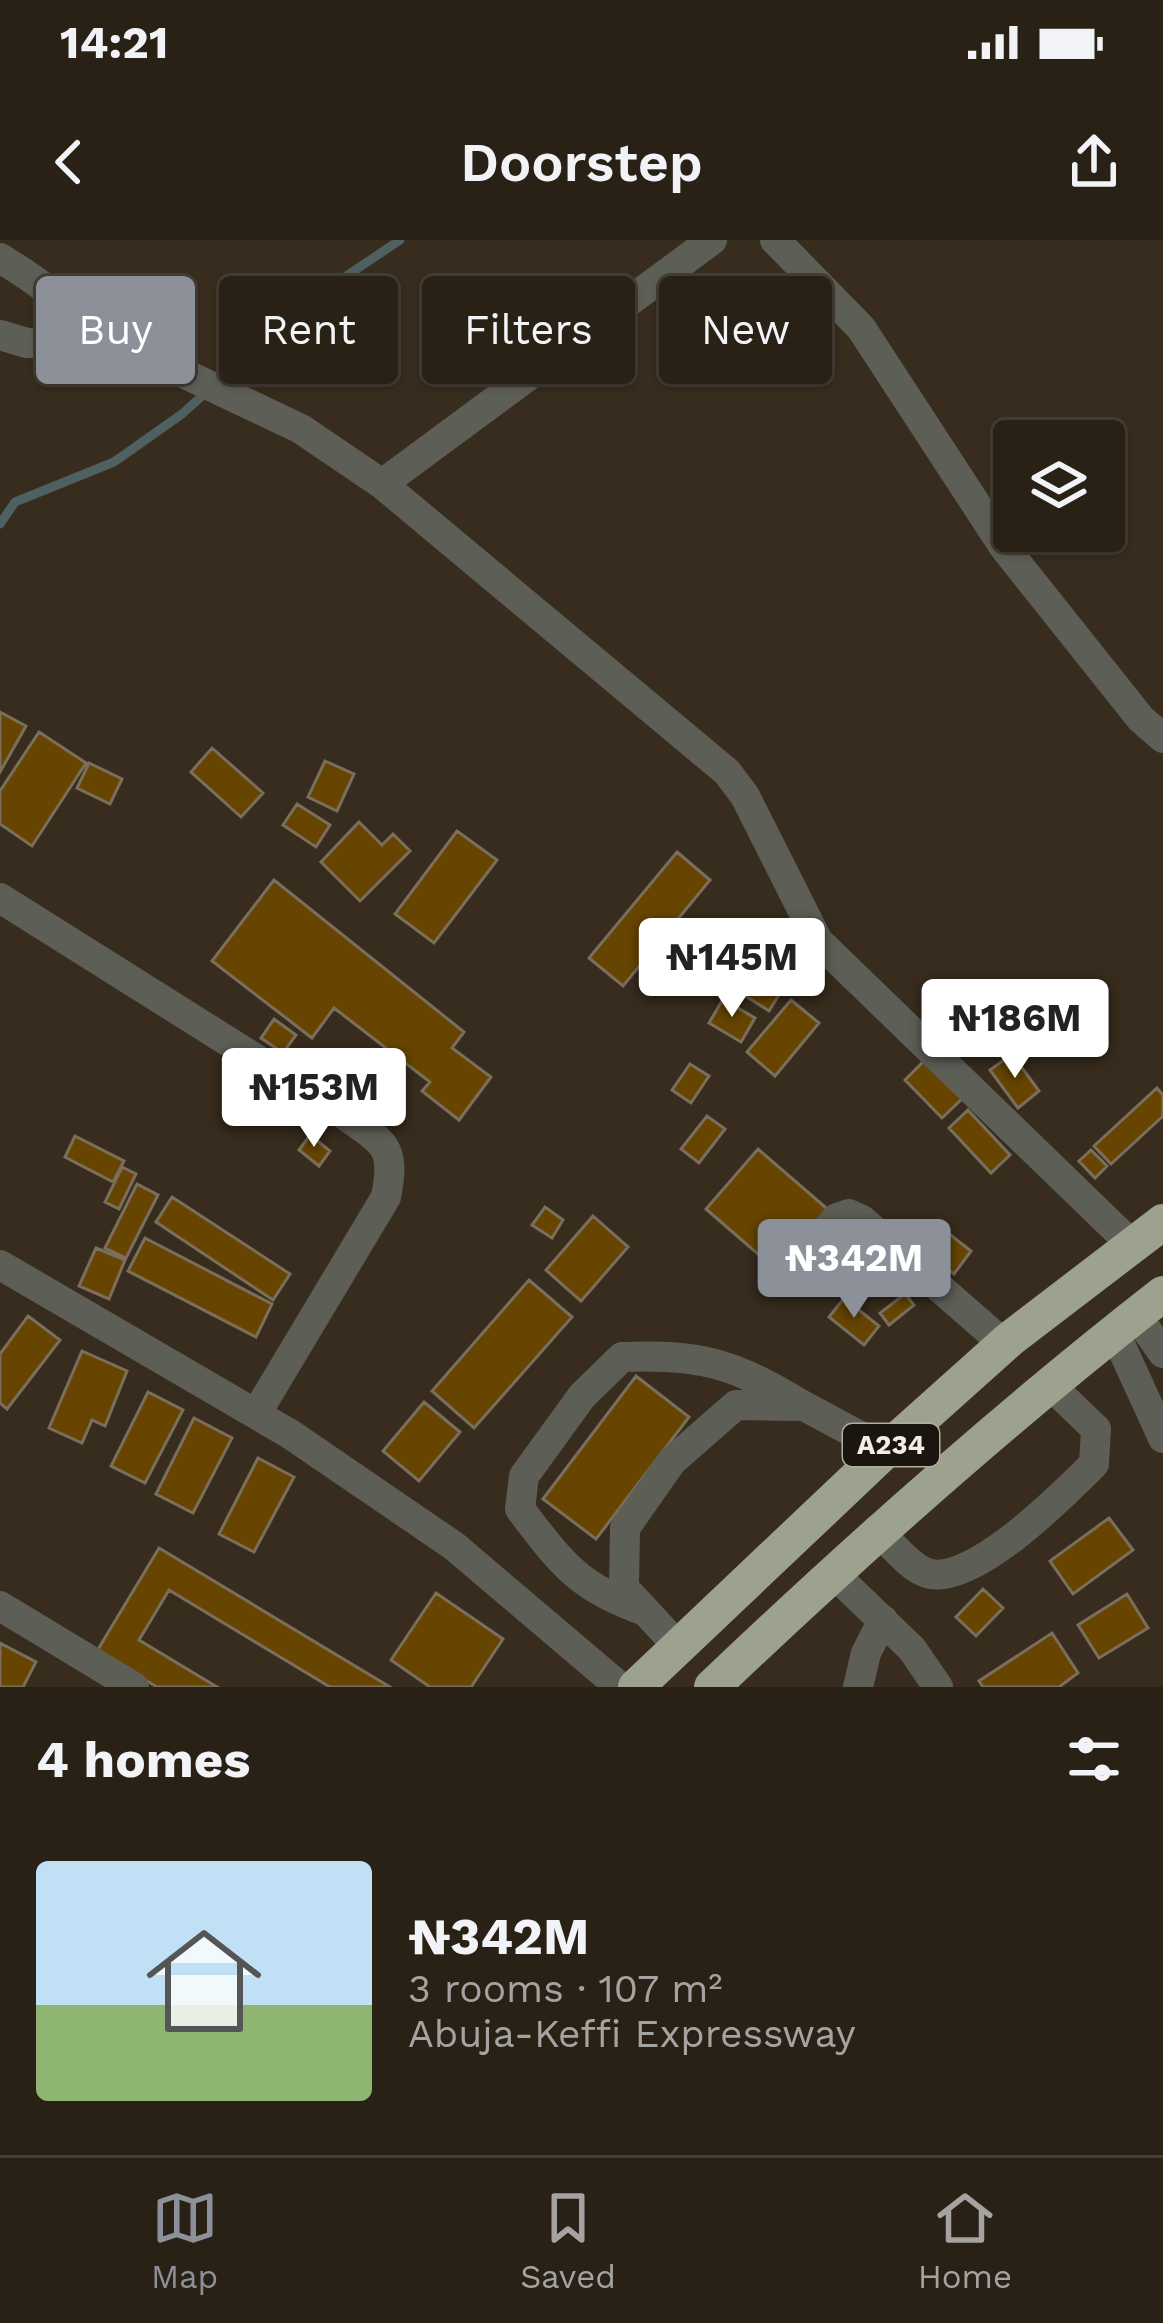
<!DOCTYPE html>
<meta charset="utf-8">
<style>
body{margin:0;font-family:"Work Sans",sans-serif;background:#352e23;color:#f1f3f6;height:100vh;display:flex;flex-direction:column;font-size:45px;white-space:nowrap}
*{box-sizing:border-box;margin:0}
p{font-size:39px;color:#a5a3a1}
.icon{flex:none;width:66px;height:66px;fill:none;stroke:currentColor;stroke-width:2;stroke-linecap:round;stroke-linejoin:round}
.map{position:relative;height:1447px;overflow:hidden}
.side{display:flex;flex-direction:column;background:#292116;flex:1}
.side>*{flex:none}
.top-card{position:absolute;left:36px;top:36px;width:1092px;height:108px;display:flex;gap:24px}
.fabs{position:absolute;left:993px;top:180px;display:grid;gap:24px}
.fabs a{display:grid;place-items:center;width:132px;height:132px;border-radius:12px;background:#292116;box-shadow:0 3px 9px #0004,0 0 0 3px #453e35;font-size:60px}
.price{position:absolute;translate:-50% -102px;padding:0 27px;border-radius:12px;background:#fff;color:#222;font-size:39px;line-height:78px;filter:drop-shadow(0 3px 6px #0008)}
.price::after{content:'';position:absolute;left:50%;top:72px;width:36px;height:27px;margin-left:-18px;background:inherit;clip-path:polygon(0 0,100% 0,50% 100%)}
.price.selected{background:#8c9099;color:#fff}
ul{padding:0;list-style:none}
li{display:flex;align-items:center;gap:36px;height:300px;padding:0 36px}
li+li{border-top:3px solid #453e35}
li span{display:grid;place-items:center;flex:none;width:336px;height:240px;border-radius:12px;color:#555}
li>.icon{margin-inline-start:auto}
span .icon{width:144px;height:144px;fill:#fffc;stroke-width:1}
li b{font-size:51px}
h2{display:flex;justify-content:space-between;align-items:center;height:144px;padding:0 36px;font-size:51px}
.tag{padding:0 42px;border-radius:12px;background:#292116;box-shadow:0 3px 9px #0004,0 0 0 3px #453e35;font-size:42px;line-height:108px}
.tag.selected{background:#8c9099;color:#fff}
.status{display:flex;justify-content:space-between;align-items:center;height:84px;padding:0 60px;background:#292116;direction:ltr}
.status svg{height:33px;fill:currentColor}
header{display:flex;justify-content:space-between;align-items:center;height:156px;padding:0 36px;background:#292116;font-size:54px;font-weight:600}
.dock{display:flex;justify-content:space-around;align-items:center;height:168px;border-top:3px solid #453e35;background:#292116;font-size:33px;color:#a5a3a1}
.dock a{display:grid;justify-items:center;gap:6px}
.dock .selected{color:#8c9099}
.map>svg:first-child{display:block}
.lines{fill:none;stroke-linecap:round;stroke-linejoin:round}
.stream{stroke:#4e6060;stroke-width:9}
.building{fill:#674501;stroke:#7a6e5c;stroke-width:3}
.minor{stroke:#5d5f57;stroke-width:30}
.highway{stroke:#9da28e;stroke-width:36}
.labels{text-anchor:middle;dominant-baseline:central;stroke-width:9;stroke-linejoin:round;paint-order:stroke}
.shield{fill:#1a160f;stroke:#b3aca3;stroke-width:3}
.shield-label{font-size:27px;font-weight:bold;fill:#f4ede3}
</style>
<div class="status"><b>14:21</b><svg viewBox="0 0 49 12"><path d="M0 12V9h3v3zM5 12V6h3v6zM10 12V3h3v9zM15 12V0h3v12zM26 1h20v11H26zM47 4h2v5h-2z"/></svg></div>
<header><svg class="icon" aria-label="back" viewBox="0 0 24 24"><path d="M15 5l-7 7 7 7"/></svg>Doorstep<svg class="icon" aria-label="share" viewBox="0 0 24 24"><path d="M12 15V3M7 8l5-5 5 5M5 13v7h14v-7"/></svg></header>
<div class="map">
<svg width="1163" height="1447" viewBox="0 0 1163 1447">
<rect width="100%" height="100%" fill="#372c1d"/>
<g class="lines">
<path class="stream" d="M0,284l15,-22 99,-40 68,-48 121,-109 97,-65"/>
</g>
<path class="building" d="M0,472l26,14 -26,46z
M39,492l47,31 -54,83 -32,-22v-33z
M212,508l51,45 -22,24 -50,-45z
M325,521l29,13 -17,37 -29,-14z
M89,523l33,16 -12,25 -33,-16z
M297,564l33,21 -14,22 -33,-22z
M359,582l23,23 11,-11 17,17 -50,50 -39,-39z
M457,591l40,29 -63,83 -39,-29z
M677,612l33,28 -87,106 -34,-28z
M274,640l190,152 -12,16 39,29 -32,43 -37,-29 8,-9 -96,-74 -22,30 -100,-77z
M716,690l74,47 -21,34 -74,-47z
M723,759l32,19 -14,24 -32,-19z
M791,760l28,23 -44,53 -28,-24z
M274,779l22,16 -13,18 -22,-15z
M1012,814l27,37 -21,17 -28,-38z
M926,819l37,39 -21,20 -37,-38z
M690,824l19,12 -18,27 -19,-13z
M1157,848l6,7v21l-52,48 -17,-18z
M968,870l42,45 -19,18 -42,-45z
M707,876l18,13 -26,34 -18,-14z
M310,895l20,16 -11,15 -20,-16z
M75,896l49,25 -11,21 -48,-25z
M758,909l74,64 -52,60 -74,-64z
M1091,910l16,16 -12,12 -16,-17z
M122,927l14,7 -17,35 -14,-7z
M137,944l21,11 -32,63 -21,-10z
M172,957l118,77 -17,26 -117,-78z
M545,967l18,13 -11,18 -20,-13z
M593,976l35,31 -47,54 -35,-31z
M943,989l28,22 -17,23 -29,-22z
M145,998l127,66 -16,33 -128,-66z
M96,1008l29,12 -16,39 -30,-13z
M529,1040l43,37 -98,111 -42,-37z
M905,1054l9,11 -25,20 -9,-12z
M844,1058l35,28 -15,19 -35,-28z
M28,1076l32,24 -53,69 -7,-6v-49z
M82,1111l45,20 -22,55 -13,-6 -10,23 -33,-15z
M636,1136l53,41 -93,122 -53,-40z
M148,1152l35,18 -38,73 -34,-17z
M424,1162l36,30 -41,49 -36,-30z
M194,1178l38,20 -39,75 -37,-19z
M258,1218l36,19 -40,75 -35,-18z
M1109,1278l24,32 -60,44 -23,-33z
M159,1308l231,139h-60l-161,-97 -30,50 78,47h-60l-60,-36z
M983,1349l20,19 -27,28 -20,-19z
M436,1353l67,46 -32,48h-41l-39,-27z
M1127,1354l21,34 -49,30 -21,-33z
M1052,1393l26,40 -19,14h-76l-4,-6z
M0,1403l36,19 -13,25h-23z"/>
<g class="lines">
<path class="minor" d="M775,0l86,88 143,219 137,172 22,19
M0,18c35,22 64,38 81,77
M0,95l27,8 27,1 27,-9 102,38 118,56 81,55 345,288 18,24 73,145 312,302
M382,244l330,-244
M0,658l345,217c40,29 51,31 41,82l-130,217
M0,1025l290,169 164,112 166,141
M793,1025l44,-47 12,-4 13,6 142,124
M1136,1075l27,38
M1114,1091l49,107
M877,1290c14,13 33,38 50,43 44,15 137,-79 167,-109l2,-35 -47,-45
M832,1332l80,77 26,38
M0,1366l134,81
M645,1371c-67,-24 -83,-47 -125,-102l4,-33 58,-80 40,-39c82,-3 112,7 182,49
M677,1405l-53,-57 1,-60 47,-67 64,-56 68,1 82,44
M858,1447l8,-34 17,-33"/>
<path class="highway" d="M636,1447l250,-237 124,-111 153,-117
M712,1447c145,-138 293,-270 451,-393"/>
</g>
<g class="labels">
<rect class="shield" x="843" y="1184" width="96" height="42" rx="9"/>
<g class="shield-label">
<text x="891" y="1205">A234</text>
</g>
</g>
</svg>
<div class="fabs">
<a><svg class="icon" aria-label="layers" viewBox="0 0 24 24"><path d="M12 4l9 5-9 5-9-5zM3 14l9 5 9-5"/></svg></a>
</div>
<b class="price" style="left:732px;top:780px">₦145M</b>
<b class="price" style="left:1015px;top:841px">₦186M</b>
<b class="price" style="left:314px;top:910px">₦153M</b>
<b class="price selected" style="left:854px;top:1081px">₦342M</b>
<div class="top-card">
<a class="tag selected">Buy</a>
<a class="tag">Rent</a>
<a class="tag">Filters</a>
<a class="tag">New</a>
</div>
</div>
<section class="side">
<h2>4 homes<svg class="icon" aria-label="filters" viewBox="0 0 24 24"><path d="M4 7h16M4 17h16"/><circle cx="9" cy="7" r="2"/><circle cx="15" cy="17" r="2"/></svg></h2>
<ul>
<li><span style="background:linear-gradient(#bfe0f5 60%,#8fb573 0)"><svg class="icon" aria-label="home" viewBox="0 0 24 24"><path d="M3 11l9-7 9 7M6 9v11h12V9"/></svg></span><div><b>₦342M</b><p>3 rooms · 107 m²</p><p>Abuja-Keffi Expressway</p></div></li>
</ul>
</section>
<nav class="dock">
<a class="selected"><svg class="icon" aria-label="map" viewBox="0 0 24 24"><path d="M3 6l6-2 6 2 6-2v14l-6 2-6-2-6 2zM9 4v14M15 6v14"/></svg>Map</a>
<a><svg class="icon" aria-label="saved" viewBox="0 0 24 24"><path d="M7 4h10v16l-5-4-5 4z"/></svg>Saved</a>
<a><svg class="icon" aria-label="home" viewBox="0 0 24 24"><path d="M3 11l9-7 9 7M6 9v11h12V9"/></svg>Home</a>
</nav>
